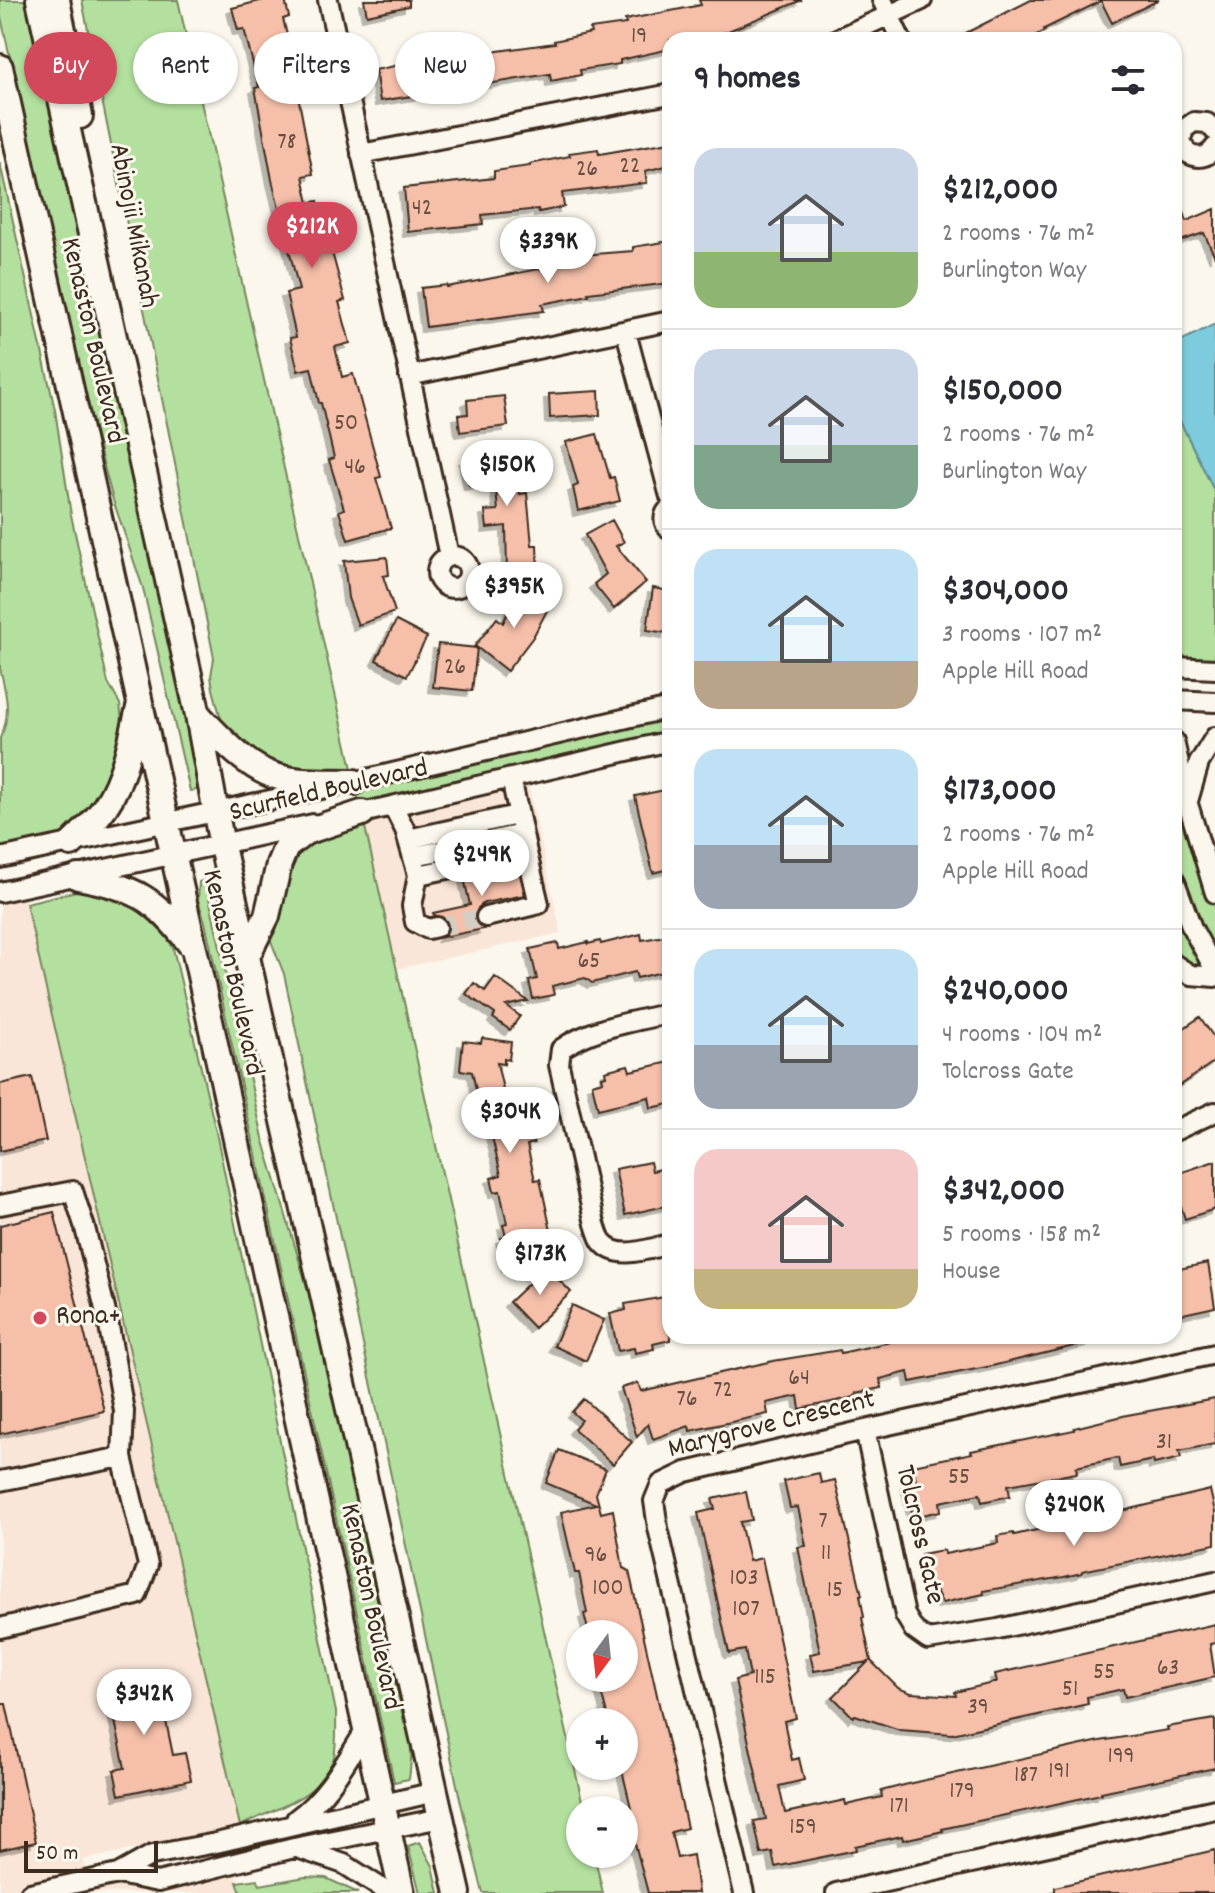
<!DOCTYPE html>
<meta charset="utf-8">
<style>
body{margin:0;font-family:Dekko,sans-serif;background:#f2f2f3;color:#2b2b33;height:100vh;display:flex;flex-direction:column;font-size:30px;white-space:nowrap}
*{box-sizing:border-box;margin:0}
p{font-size:26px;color:#7c7c81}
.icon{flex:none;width:44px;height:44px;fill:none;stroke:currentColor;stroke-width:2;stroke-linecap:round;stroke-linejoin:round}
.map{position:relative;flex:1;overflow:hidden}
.sheet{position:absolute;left:662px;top:32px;width:520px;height:1312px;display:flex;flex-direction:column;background:#fff;border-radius:24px;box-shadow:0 2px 6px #0004}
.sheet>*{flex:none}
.guide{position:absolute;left:24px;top:32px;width:518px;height:72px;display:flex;gap:16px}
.needle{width:52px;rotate:195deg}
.buttons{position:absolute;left:566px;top:1620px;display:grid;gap:16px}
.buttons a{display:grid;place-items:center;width:72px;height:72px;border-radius:50%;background:#fff;box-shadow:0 2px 6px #0004;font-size:40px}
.scale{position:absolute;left:24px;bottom:20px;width:134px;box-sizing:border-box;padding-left:8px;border:4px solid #3b2a1e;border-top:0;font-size:22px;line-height:28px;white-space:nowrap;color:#3b2a1e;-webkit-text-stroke:6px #fbf7ec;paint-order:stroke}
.price{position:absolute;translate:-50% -68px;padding:0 18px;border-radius:28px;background:#fff;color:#222;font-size:26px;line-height:52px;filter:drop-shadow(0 2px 4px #0008)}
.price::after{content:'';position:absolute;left:50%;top:48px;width:24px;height:18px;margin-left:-12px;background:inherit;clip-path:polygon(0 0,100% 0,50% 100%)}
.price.on{background:#d1495b;color:#fff}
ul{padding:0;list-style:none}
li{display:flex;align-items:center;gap:24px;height:200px;padding:0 32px}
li+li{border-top:2px solid #e1e1e2}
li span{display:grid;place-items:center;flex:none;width:224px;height:160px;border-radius:24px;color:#555}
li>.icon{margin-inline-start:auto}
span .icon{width:96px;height:96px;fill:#fffc;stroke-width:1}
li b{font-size:34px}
h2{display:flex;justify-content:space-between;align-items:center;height:96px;padding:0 32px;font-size:34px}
.chip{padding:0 28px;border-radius:36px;background:#fff;box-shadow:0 2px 6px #0004;font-size:28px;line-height:72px}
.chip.on{background:#d1495b;color:#fff}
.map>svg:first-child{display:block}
.built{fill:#f9e6d8}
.green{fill:#b3e09e;stroke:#77855e;stroke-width:2}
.water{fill:#7dcbdc;stroke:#638b90;stroke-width:2}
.building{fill:#f5bfa9;stroke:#3b2a1e;stroke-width:2;filter:url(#shadow)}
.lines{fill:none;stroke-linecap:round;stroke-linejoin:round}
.minor-tunnel{stroke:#d5cec3;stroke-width:18;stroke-dasharray:18 9;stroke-linecap:butt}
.minor-casing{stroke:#3b2a1e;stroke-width:24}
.major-casing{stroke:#3b2a1e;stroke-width:30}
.minor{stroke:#fbf7ec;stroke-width:18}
.major{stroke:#fbf7ec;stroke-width:24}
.poi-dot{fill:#d1495b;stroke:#fbf7ec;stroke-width:3}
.labels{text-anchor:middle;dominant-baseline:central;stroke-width:6;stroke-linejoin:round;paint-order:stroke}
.number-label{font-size:24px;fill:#6a4f41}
.street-label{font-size:28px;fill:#3b2a1e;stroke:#fbf7ec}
.poi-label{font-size:28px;fill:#3b2a1e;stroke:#fbf7ec;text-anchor:start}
</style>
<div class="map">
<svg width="1215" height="1893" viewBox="0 0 1215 1893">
<defs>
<filter id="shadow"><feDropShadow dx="-5" dy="5" stdDeviation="0" flood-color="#0004"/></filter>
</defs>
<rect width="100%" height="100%" fill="#fbf7ec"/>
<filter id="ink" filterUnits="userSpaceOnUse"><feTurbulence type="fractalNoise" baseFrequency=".0125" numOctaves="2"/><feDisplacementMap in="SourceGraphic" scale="16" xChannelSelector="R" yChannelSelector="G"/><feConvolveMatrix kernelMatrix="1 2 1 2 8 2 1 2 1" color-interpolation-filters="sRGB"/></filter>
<g filter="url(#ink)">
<path class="built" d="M526,775l35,158 -164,36 -35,-156z
M23,888l217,938 -157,34 4,20 71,2 74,-19 9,30h-241v-1001z"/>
<path class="green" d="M0,0h25l171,764 1,26 -7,1 -47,-203 -30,-88 -21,-78 -92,-409z
M82,0h96l175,773 -76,-4 -48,-36 -8,-14 -8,-30 -2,-13 3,-18z
M0,163l55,247 16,105 37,168 12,21 5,43 -47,90 -78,21v-120c12,-24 6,-45 0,-70z
M1174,409l41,83v177l-41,-2z
M670,708v33l-308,72 -8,-31z
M1174,741l41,152v84l-41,-13z
M365,827l219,983h-4v44h14l9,39h-120l-23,-94 -176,-825 -15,-38 15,-72 17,-14 28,-14z
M205,880l58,258 52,176 89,408c9,21 8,35 5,57l-15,3 -189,-860 -7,-22 1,-18z
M85,889l28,3 46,31 14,25 43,184 120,580c0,15 1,30 -2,45 -11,40 -61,52 -94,69l-214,-923z
M420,1842l13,24 6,27h-19l-12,-47z
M305,1877l21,1 32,15h-117l-4,-11 20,-3 3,6z"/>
<path class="water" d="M1215,324v168l-41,-83v-65z"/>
<path class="building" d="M264,0h21l4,17 -6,2 11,44 -2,1 21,110 -10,2 6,27 9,-2 27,99 -6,2 11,41 -15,4 7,30 11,-3 28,103 -5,1 15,50 -43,12 -9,-29 5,-2 -15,-49 5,-2 -13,-55h-2l-8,-35 -13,3 -8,-33 6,-1 -10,-44 13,-3 -27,-110 -17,-92 4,-1 -15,-58 -6,1 -6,-22z
M364,0h45v6l-42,9z
M699,0h103l-95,40h-37v9l-50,11v4l-40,6 1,5 -30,6 -1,-7 -170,27 -5,-31 78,-16 1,2 36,-6v2l65,-9 -1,-2 37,-8 -1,-4 36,-5 -1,-4 76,-15z
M1031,0h128l-47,23 -11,-22 -57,28 1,2 -17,9h-76z
M670,142v23l-25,6 2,12 -85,10 2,14 -25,5 -1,-3 -56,6 1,9 -75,8 -4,-44 90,-10v-7l36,-5v-2l40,-8 -1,-3 29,-4 1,5z
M1174,190h2l11,31 28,-12v48l-11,-24 -30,10z
M670,241v42l-82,10 1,2 -47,9 2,7 -118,16 -5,-39 26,-3v2l102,-20 -2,-12 33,-6 1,6 52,-4v-4z
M599,391l1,24 -50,3 -1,-24z
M504,396l4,30 -48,6 -2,-17 10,-1 -1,-14z
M597,434l13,44 4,-1 6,24 -42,10 -5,-24 5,-2 -12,-43z
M513,451l7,43 7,-1 5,52h5l1,26 -31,1 -1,-46 -19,2 -2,-17 13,-1 -3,-29 -26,4 -5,-26z
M612,520l12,22 -8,4 30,36 -32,27 -20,-25 12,-10 -21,-39z
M387,557l2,18 -6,1 12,36 -37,13 -10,-27 -4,-37z
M653,588l17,3 -3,42 -20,-3z
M520,589l30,16 -17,32 -26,34 -32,-25 22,-28 6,5z
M396,621l31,16 -20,39 -31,-16z
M438,644l39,4 -5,43 -39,-4z
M670,789v80l-17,4 -18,-77z
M518,867l7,28 -41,8 -6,5 -3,13 9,8 -41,8 5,-6v-7l-3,-6 -11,-3 -1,-2 37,-8 -6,-27z
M641,934l1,6 28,-5v35l-33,8 -2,-6 -43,11 -7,-5 -33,8 2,9 -21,4 -4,-18 8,-2 -7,-30 28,-6 1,6 29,-7v2l12,-3 1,3z
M495,977l33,24 -22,5 14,10 -10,14 -17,-12 2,-4 -29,-20 8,-11 11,8z
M1200,1017l15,22v22l-41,28v-54z
M482,1038l29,4 -2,18 -5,-1v5l-7,-1 8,35 16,-3 6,27h2l5,21 -7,2 8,35 5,-1 16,76 -49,11 -6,-28 5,-1 -3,-12 4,-1 -7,-33 -6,1 -3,-14 10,-3 -12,-51 -5,1 -12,-53 -12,-2 3,-29 18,2z
M670,1062v42l-19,4 -2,-11 -51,12 -6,-25 11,-3 -1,-4 4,-1 -1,-5 23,-6 2,6z
M32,1077l14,64 -46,10v-67z
M1215,1161v48l-30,10 -11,-34v-10z
M650,1162l2,9 18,-4v38l-45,10 -10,-46z
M54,1212l50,199 -104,23v-209z
M1208,1263l7,44 -41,9v-46z
M546,1267l25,25 -37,36 -25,-26z
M670,1296v44l-17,4 1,5 -19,4 -1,-5 -16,3 -8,-37 16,-4 -1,-6z
M572,1305l32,15 -18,41 -32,-15z
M904,1336h186l1,6 -99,24 -82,16 -2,-10 -28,7 2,9 -26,5 -2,4 -54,12 -2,-13 -32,7 2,11 -78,17 -1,-5 -36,13 -5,-15 -11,13 -16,-49 17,-5 3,8 132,-30 67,-11 1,3 49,-11 -1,-3z
M584,1399l48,43 -19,22 -39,-35 7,-9 -9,-8z
M1215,1399v45l-36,7 2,7 -27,6 -1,-4 -33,7 -2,-9 -42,9 1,6 -69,12 2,11 -28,6 -2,-8 -40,8 1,9 -28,6 -7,-35 10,-2 -3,-15 59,-12 -1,-2 103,-21v-2l53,-13z
M559,1450l47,19 -10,25 5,19 12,-3 10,58 6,3 58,257 -16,4 6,26 16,-3 5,38h-50l-19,-72 5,-1 -13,-54h3v-44h-15l-10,-38 25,-5v-45h-35l-5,-20 3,-1 -8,-40h-4l-14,-61 35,-8 -50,-21z
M819,1473l2,10 14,-3 27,115h-2l4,22 -2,1 9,43 27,27 13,5 45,3 -1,-4 42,-10 -2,-8 220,-50v19l-5,1 5,33 -90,20 -2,-8 -36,8 1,7 -136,30 -52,-4 -45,-15 -2,2 -20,-20 35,-35 -54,9 -4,-17 10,-2 -22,-105 8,-1 -8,-39 -8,1 -6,-27z
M1210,1490l5,22v32l-133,27v2l-18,4 -81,14 1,3 -42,9 -7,-15 -6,1 -8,-35 23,-4 1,4 53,-11 -1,-7 16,-3 1,2 67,-15 1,4 37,-8 -1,-4z
M746,1492l6,28 -12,2 9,39 13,-3 34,160 -12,3 8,39 7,-2 5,22 -25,6 6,27 60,-13 1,5 36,-8 -1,-6 31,-8 188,-42 68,-11 -1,-3 48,-8v49l-114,24v2l-159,35 1,2 -40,9 -1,-4 -47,10 1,4 -81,17 -3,-15 -11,2 -7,-33 12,-2 -31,-139 15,-4 -5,-26 -16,3 -31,-140 17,-4 -3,-10z
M156,1673l17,82 12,-2 6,27 -72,15 -5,-25 11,-2 -18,-85z
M0,1704h6l30,138 -36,8z
M1215,1850v43h-160v-6z"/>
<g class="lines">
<path class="minor-tunnel" d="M437,927l49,-10"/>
<defs>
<path id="minor" d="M328,0l121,556
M882,0l19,40
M835,40l87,-40
M1215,131l-8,-8 -13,-1 -10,7 -3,11 5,12c11,8 22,6 29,-5
M361,154l309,-60
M626,332l44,165
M409,376l261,-55
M670,508c-8,7 -7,16 0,22
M437 572a16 16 0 1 1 32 0a16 16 0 1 1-32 0Z
M1174,667l41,2
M1174,700l41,2
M1174,741l14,63 27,89
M1188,801l11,-38 16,-26
M393,806l12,24 13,45 109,-22 -16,-75
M349,816l321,-75
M408,839l109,-24
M489,841l33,-7
M413,856l48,-9
M0,858l354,-76 316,-74
M418,875l-6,31 3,16 13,7 9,-2
M1174,879l18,49 23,42
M0,892l313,-68
M486,917l53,-13 -12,-51
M1174,964l17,11 24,2
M670,1013c-37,9 -78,14 -109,36l-2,16 36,159c2,6 4,14 7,18 16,20 48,6 68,2
M1174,1131l41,-19
M0,1205l73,-14 12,37 23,93 16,90 -2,46
M865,1430l40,185 9,15 14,10 70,-11 217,-48
M0,1481l122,-24 26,108 -11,30 -137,33
M296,1819c31,-22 49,-56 69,-88
M297,1848l47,16 45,29
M118,1874l40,8 136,-34 147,-30
M30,1893l88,-19 34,-19 64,-12 219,-51
M744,1893l-86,-365 -4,-27 7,-17 25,-12 179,-42 350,-76
M836,1893l379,-84"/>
<path id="major" d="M39,0l159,715 24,131 236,1047
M57,0l23,116
M0,67l402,1826
M198,715c21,21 45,49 74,60 26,9 56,6 82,7
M71,844c9,-9 19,-18 27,-28 25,-29 32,-72 41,-108
M78,877c59,11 76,21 113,68
M247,956l20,-40 12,-52 7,-17 19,-15 57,-19"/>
</defs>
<use href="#minor" class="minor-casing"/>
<use href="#major" class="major-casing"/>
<use href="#minor" class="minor"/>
<use href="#major" class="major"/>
</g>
</g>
<circle class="poi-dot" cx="40" cy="1318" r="8"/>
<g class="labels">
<g class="number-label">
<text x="639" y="37">19</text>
<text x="287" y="143">78</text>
<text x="630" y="167">22</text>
<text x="587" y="170">26</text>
<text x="422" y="209">42</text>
<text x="346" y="424">50</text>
<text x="355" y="468">46</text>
<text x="455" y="668">26</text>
<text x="589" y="962">65</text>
<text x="799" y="1379">64</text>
<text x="723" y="1391">72</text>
<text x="687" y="1400">76</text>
<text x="1164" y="1443">31</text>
<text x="959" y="1478">55</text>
<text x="823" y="1522">7</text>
<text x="826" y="1554">11</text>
<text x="596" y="1556">96</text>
<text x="744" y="1579">103</text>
<text x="608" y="1589">100</text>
<text x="835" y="1591">15</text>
<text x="746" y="1610">107</text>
<text x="1168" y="1669">63</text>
<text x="1104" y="1673">55</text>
<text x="765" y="1678">115</text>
<text x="1070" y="1690">51</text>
<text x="978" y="1708">39</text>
<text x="1121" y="1757">199</text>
<text x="1059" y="1772">191</text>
<text x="1026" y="1776">187</text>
<text x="962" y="1792">179</text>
<text x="899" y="1807">171</text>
<text x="803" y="1828">159</text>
</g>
<g class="street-label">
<text transform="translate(132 226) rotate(79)">Abinojii Mikanah</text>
<text transform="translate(91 341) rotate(77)">Kenaston Boulevard</text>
<text transform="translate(329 792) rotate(-13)">Scurfield Boulevard</text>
<text transform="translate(231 973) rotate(78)">Kenaston Boulevard</text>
<text transform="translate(772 1426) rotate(-14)">Marygrove Crescent</text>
<text transform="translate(918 1535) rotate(77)">Tolcross Gate</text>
<text transform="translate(369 1607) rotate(78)">Kenaston Boulevard</text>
</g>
<g class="poi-label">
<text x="56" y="1318">Rona+</text>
</g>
</g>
</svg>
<div class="buttons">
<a><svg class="needle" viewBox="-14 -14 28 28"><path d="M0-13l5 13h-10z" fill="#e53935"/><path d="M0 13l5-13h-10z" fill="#7c7c81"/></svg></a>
<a>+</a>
<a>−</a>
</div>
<div class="scale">50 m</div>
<b class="price on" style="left:312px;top:270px">$212K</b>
<b class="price" style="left:548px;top:285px">$339K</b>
<b class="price" style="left:507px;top:508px">$150K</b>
<b class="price" style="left:514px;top:630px">$395K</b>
<b class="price" style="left:482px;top:898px">$249K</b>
<b class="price" style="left:510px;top:1155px">$304K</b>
<b class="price" style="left:540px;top:1297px">$173K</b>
<b class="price" style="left:1074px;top:1548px">$240K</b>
<b class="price" style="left:144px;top:1737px">$342K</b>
<div class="guide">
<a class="chip on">Buy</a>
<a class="chip">Rent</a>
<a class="chip">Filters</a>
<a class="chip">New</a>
</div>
<section class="sheet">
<h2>9 homes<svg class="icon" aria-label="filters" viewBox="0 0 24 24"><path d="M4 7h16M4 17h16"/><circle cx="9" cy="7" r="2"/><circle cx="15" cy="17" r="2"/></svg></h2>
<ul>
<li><span style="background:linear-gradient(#c9d6e8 65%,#8fb573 0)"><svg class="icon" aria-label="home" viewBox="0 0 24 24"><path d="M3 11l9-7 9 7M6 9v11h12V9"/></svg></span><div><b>$212,000</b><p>2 rooms · 76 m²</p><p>Burlington Way</p></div></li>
<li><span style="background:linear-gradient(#c9d6e8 60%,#7fa58c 0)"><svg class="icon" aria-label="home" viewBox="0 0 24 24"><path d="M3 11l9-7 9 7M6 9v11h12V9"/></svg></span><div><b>$150,000</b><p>2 rooms · 76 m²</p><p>Burlington Way</p></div></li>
<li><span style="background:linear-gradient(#bfe0f5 70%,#b9a48a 0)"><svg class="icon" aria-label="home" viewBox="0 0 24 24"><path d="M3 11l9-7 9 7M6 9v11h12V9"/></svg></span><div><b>$304,000</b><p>3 rooms · 107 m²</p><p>Apple Hill Road</p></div></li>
<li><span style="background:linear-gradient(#bfe0f5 60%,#9aa5b1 0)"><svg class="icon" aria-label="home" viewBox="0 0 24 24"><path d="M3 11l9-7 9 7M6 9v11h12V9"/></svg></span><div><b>$173,000</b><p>2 rooms · 76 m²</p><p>Apple Hill Road</p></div></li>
<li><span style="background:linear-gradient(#bfe0f5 60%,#9aa5b1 0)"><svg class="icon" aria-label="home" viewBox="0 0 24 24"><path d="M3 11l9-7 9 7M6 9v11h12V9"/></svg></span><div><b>$240,000</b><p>4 rooms · 104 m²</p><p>Tolcross Gate</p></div></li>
<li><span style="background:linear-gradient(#f6c9c9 75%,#c2b280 0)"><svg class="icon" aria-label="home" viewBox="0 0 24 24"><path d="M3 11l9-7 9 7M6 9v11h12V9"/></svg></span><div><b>$342,000</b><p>5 rooms · 158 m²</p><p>House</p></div></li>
</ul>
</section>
</div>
